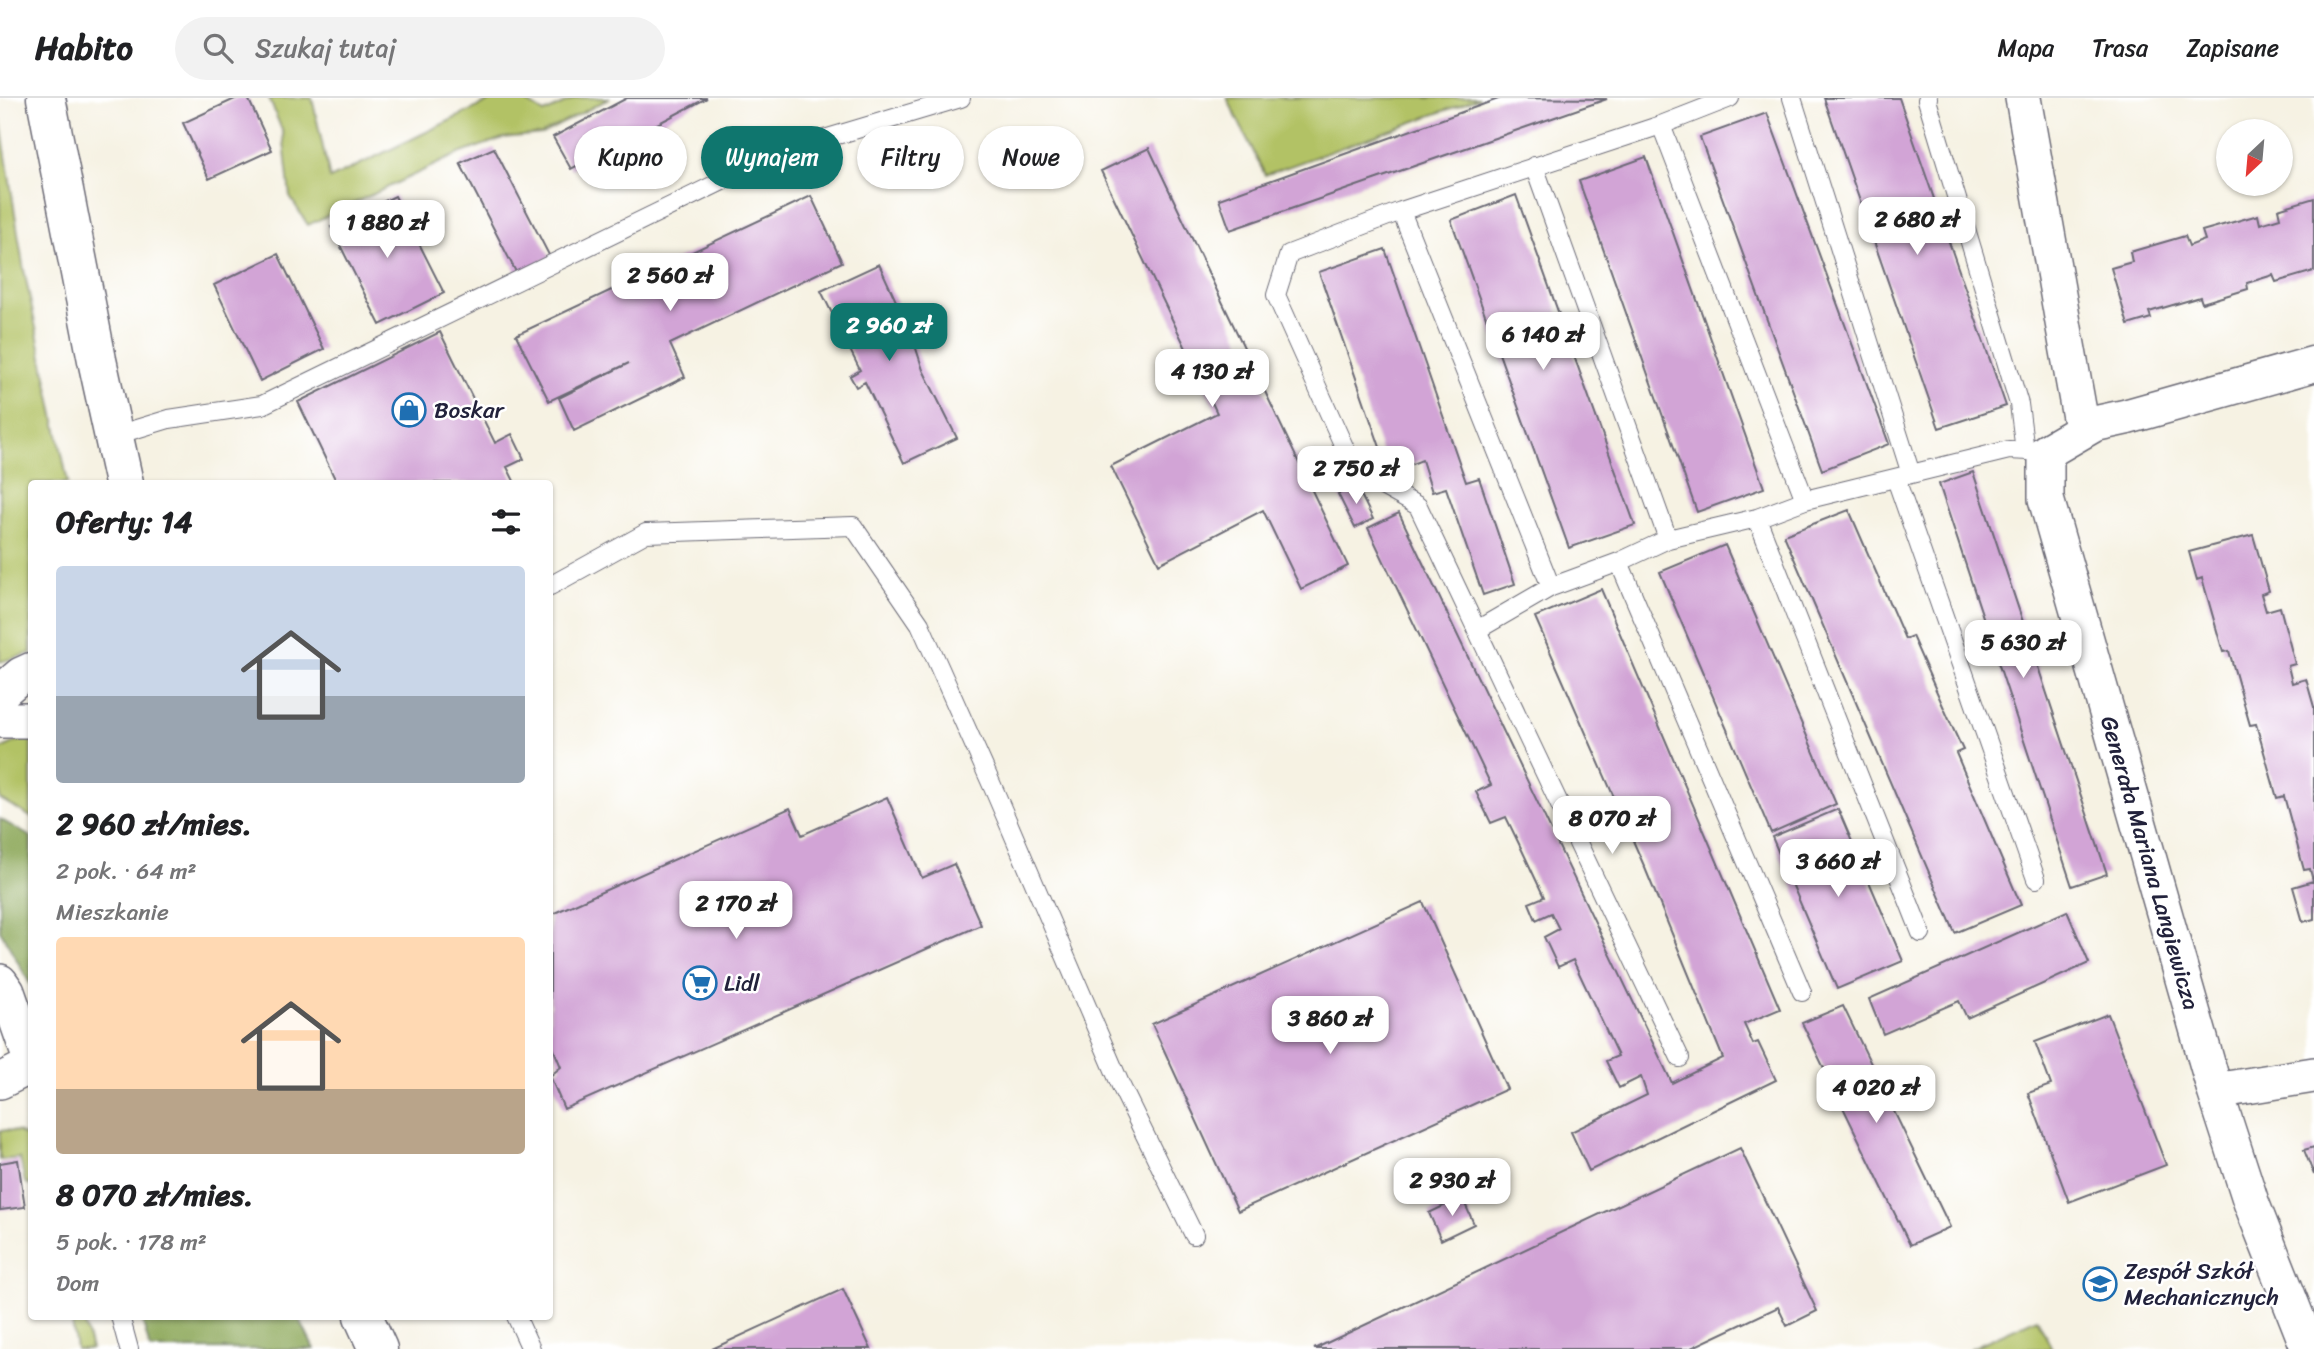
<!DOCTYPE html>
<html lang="pl">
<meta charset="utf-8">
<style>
body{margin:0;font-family:Sriracha,sans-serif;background:#f2f2f2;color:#202124;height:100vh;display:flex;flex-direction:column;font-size:26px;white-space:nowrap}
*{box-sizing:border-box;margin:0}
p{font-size:23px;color:#757577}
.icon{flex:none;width:38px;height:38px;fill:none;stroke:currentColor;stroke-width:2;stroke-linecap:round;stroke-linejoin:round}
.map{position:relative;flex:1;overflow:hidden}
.side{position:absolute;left:28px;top:382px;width:525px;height:840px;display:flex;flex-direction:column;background:#fff;border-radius:7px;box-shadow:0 2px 5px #0004}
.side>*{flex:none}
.guide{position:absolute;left:574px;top:28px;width:665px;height:63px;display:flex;gap:14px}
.needle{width:46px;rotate:206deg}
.fabs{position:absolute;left:2216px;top:21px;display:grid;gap:14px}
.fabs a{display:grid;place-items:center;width:77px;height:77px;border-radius:50%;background:#fff;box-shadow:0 2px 5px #0004;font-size:35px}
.price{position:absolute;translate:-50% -60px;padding:0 16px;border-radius:14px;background:#fff;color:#222;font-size:23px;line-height:46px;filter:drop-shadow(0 2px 4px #0008)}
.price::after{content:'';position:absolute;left:50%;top:42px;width:21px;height:16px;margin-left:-10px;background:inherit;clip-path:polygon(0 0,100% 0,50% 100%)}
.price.current{background:#0f766e;color:#fff}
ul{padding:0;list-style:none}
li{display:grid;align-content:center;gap:14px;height:371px;padding:0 28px}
li span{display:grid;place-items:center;height:217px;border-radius:7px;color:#555}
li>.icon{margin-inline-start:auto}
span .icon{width:126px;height:126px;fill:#fffc;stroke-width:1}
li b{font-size:30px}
h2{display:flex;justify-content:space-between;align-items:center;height:84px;padding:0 28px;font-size:30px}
.chip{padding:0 24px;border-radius:32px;background:#fff;box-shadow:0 2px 5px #0004;font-size:24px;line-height:63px}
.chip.current{background:#0f766e;color:#fff}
header{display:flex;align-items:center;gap:42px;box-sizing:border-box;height:98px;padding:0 35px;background:#fff;border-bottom:2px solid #e0e0e0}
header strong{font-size:33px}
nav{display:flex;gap:38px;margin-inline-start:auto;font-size:24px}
.search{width:490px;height:63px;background:#f2f2f2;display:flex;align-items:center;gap:18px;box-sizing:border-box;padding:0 24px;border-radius:38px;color:#757577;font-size:26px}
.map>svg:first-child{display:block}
.green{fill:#b2c265;stroke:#6a7250;stroke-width:2}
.forest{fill:#8da85a;stroke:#58654a;stroke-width:2}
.building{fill:#d2a4d6}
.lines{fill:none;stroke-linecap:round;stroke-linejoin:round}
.lane-casing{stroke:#6c6b76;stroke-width:20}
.street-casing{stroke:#6c6b76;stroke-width:38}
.secondary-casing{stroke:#6c6b76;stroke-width:41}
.lane{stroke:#fff;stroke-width:18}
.street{stroke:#fff;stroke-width:35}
.secondary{stroke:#fff;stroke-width:38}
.labels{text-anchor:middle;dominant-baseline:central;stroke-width:5;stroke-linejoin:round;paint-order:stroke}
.poi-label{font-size:23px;fill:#22223b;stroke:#fff;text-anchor:start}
.street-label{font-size:23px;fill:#22223b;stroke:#fff}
</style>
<header>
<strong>Habito</strong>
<div class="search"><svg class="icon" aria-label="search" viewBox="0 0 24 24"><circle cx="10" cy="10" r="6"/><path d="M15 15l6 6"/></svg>Szukaj tutaj</div>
<nav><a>Mapa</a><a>Trasa</a><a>Zapisane</a></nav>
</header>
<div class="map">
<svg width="2314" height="1251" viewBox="0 0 2314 1251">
<rect width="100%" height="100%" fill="#fff"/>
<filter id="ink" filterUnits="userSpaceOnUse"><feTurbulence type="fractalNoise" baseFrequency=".0143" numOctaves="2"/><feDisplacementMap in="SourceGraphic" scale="14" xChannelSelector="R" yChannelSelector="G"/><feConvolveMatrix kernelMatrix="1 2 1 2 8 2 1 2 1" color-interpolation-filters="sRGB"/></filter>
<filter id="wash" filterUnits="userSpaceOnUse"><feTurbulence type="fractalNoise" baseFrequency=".00686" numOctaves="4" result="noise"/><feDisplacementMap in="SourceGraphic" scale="28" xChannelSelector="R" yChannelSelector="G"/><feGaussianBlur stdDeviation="1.57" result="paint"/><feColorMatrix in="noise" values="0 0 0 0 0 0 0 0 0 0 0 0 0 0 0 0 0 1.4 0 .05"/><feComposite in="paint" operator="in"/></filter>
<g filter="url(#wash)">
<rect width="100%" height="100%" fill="#f6f2e3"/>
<path class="green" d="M269,0h43l18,81 166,-81h24l24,15 32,-15h34l-68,36 -39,4 -47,17 -148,70 -18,-28 -7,-64z
M1227,0h253l-215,77z
M0,19l23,148 45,218h-36l-1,170 -31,9z
M27,639h4v80l-31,-18v-50z
M6,1032l12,2 13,7v47l-6,-4 -5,-24 -20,2v-29z
M71,1218h11l9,33h-15z
M2037,1220l15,31h-83z"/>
<path class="forest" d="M0,721l31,18v149l-31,-56z
M141,1218h157l16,33h-164z"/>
<g id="blocks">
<path class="building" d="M237,0h11l24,52 -63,29 -26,-56z
M627,0h80l-136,71 -18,-32z
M1501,0l106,1 -377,131 -11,-31z
M1824,0h75l107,308 -67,22z
M1767,15l122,331 -67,26 -122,-333z
M494,50l56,109 -33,17 -57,-111z
M1149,50l199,418 -47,23 -38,-79 -104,54 -48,-98 106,-53 -116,-242z
M1646,59l118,331 -67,24 -118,-331z
M1516,97l119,330 -66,23 -118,-328z
M395,98l49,97 -64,32 -49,-98z
M811,98l31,66 -172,82 15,33 -111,54 -15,-33 70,-35 -80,38 -33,-66z
M2314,100v73l-38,11 -3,-7 -26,8 1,6 -46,14 -2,-6 -51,15 2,6 -23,7 -17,-57 21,-6 -2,-10 55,-16 4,10 16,-6 -3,-9 56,-16 2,9 20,-6 -2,-9z
M1385,151l81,233 13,-4 36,106 -32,11 -37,-107 -14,4 -10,-32 -33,13 -70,-201z
M278,156l46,95 -64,32 -46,-96z
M879,166l33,72 11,34 34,68 -53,25 -39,-81 -9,5 -6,-11 10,-6 -39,-79z
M440,234l55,111 17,-9 12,25 -17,8 8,16h-178l-39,-81z
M1973,374l134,402 -35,12 -133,-402z
M1356,387l17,34 -18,9 -17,-34z
M1849,412l56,129 7,-3 43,97 8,17 -7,3 65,152 -66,28 -171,-398z
M1399,415l273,570 51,-25 -78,-190 -110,-251 66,-28 179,420 -36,15 9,20 5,-2 18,38 -187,91 -18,-39 76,-37 -6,-18 -22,11 -13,-27 12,-5 -45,-96 -15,7 -14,-30 15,-8 -8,-16 -15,7 -7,-17 15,-6 -23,-49 -15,-31 -15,6 -15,-31 15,-7 -123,-257z
M2253,437l16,56 -8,3 5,17 14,-4 15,57 -7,2 4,17 14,-4 8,28v212l-11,3 -10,-35 20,-6 -3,-12 -6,1 -20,-74 -7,2 -21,-74 -6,1 -21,-74 -6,1 -21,-74 -5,2 -8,-28z
M1725,447l111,259 -65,29 -111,-261z
M887,699l35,81 32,-14 27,61 -417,184 -14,-33 11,-9 -11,-27v-125l240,-107 12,27z
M1838,711l65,152 -66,28 -65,-152z
M1423,804l84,187 -269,122 -86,-187z
M2067,813l22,52 -122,55 -8,-17 -76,33 -14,-35z
M1843,908l107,221 -40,18 -108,-222z
M2108,916l58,151 -97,37 -41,-109 23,-8 -16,-43z
M2314,1049v28l-10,-25z
M1740,1050l77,163 -30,15 -9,-19 -89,42h-375z
M18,1062l7,47 -25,3v-47z
M1462,1099l12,27 -33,16 -12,-27z
M843,1191l28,60h-159z"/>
</g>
</g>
<g filter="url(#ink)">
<use href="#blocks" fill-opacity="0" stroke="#6c6b76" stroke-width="2"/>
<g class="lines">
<defs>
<path id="lane" d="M1792,0l119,376
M1928,0l-1,2 92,304 6,47
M1661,27l144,375
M1534,68l134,373
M1401,113l150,376
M113,338l56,-17 93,-14 522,-254 177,-53
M1896,381l140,400
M1757,420l164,415
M1619,464l183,430
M550,488l96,-53 207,-7 67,98 75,168 126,294 73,149
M1477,532l74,-43 68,-25 49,-23 89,-21 48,-18 204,-50 37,2
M1680,960l-262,-552 -63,-35 -79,-176 13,-41 112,-43 260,-86 69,-27
M120,1218l9,33
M516,1218l15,33"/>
<path id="street" d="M2023,0l59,331
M0,595l21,-18 11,-5
M0,622h32
M0,884l7,10 25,71
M0,983l32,-16
M2215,993l99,-16
M2309,1251l-58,-147 -36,-111 -169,-592v-47l48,-28 32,-7 188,-53"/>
<path id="secondary" d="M46,0l51,262 27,123
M363,1218l15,33"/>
</defs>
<use href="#lane" class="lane-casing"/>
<use href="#street" class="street-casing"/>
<use href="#secondary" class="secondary-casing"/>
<use href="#lane" class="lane"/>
<use href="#street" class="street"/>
<use href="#secondary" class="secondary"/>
</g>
</g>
<defs>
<symbol id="shop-ring" viewBox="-11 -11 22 22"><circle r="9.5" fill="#fff" stroke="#1f6fb2" stroke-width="1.5"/><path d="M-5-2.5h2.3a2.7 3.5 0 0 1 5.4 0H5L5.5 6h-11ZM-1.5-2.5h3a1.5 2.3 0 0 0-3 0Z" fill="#1f6fb2"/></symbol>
<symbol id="supermarket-ring" viewBox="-11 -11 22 22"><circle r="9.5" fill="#fff" stroke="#1f6fb2" stroke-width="1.5"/><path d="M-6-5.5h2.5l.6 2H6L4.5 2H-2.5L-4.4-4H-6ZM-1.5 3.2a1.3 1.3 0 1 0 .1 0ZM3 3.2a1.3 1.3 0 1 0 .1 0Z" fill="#1f6fb2"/></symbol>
<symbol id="university-ring" viewBox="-11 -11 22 22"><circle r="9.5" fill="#fff" stroke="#1f6fb2" stroke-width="1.5"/><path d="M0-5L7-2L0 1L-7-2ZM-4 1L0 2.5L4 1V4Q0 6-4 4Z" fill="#1f6fb2"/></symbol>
</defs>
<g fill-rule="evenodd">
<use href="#shop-ring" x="390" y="293" width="38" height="38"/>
<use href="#supermarket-ring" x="681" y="866" width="38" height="38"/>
<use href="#university-ring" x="2081" y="1167" width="38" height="38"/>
</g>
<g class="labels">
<g class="poi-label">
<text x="434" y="312">Boskar</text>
<text x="724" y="885">Lidl</text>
<text x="2124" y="1173">Zespół Szkół<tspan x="2124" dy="26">Mechanicznych</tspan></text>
</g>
<g class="street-label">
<text transform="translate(2150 765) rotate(74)">Generała Mariana Langiewicza</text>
</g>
</g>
</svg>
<div class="fabs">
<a><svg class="needle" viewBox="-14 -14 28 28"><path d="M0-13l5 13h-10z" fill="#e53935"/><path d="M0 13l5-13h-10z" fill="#757577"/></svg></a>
</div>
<b class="price" style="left:1917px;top:159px">2 680 zł</b>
<b class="price" style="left:387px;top:162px">1 880 zł</b>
<b class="price" style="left:670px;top:215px">2 560 zł</b>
<b class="price current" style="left:889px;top:265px">2 960 zł</b>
<b class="price" style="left:1543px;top:274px">6 140 zł</b>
<b class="price" style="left:1212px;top:311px">4 130 zł</b>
<b class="price" style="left:1356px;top:408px">2 750 zł</b>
<b class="price" style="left:2023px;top:582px">5 630 zł</b>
<b class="price" style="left:1612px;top:758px">8 070 zł</b>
<b class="price" style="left:1838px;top:801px">3 660 zł</b>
<b class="price" style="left:736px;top:843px">2 170 zł</b>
<b class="price" style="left:1330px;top:958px">3 860 zł</b>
<b class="price" style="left:1876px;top:1027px">4 020 zł</b>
<b class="price" style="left:1452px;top:1120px">2 930 zł</b>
<div class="guide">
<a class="chip">Kupno</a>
<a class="chip current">Wynajem</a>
<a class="chip">Filtry</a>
<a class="chip">Nowe</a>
</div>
<section class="side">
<h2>Oferty: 14<svg class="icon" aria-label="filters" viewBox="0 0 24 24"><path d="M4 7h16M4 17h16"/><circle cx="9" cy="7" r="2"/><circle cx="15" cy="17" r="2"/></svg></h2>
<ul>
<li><span style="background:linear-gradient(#c9d6e8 60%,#9aa5b1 0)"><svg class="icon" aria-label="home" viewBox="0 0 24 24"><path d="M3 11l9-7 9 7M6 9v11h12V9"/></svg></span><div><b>2 960 zł/mies.</b><p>2 pok. · 64 m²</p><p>Mieszkanie</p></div></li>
<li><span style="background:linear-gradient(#ffd9b3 70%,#b9a48a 0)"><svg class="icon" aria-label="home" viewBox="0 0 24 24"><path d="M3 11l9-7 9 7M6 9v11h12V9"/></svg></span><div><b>8 070 zł/mies.</b><p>5 pok. · 178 m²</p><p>Dom</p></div></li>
</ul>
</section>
</div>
